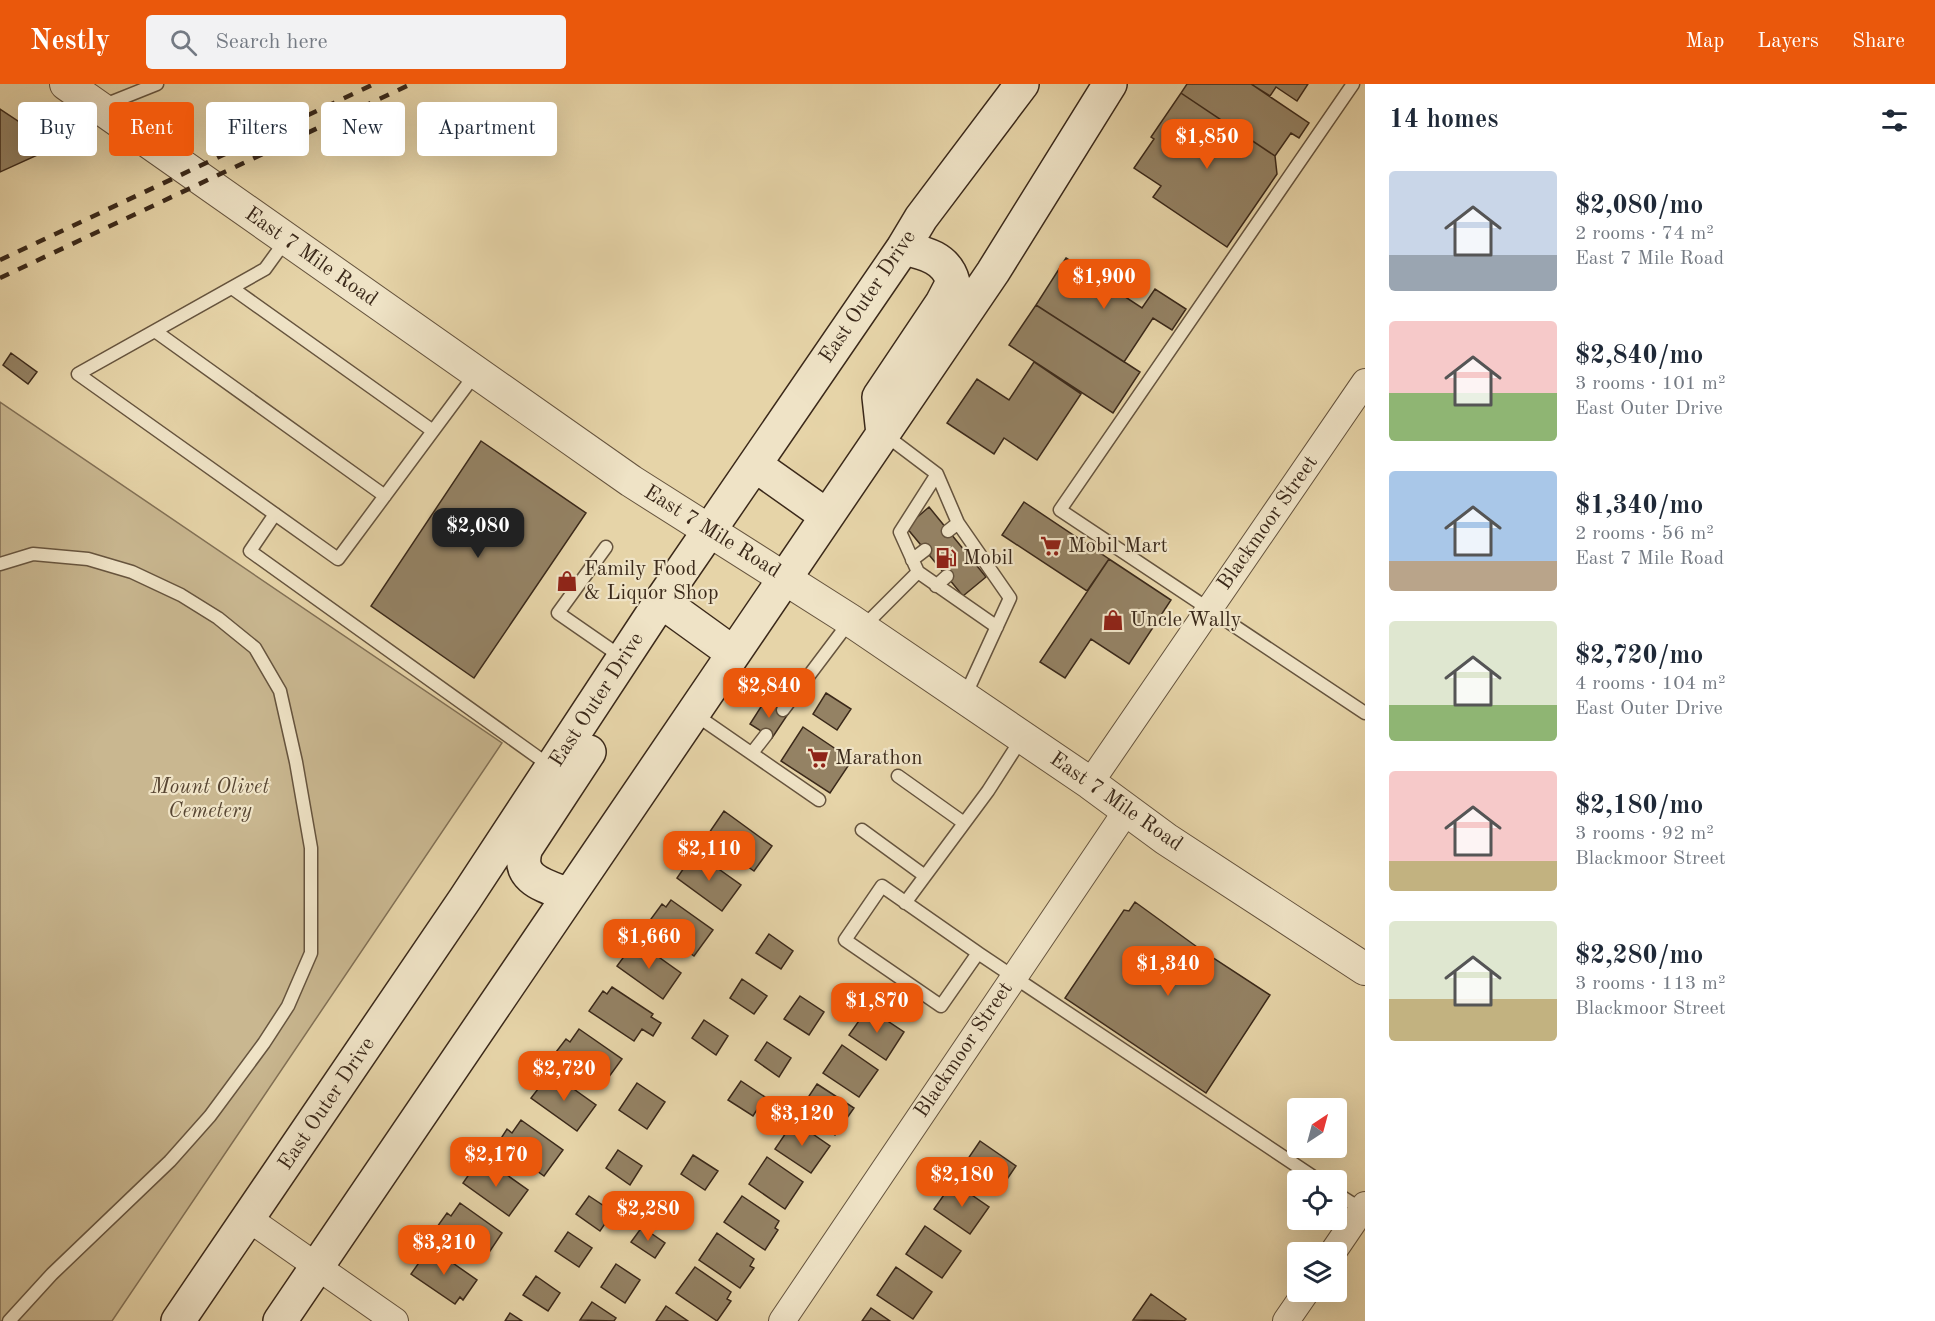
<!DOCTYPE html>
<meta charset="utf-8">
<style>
body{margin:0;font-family:"Old Standard TT",serif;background:#f2f2f3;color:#1f2937;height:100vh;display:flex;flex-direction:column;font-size:22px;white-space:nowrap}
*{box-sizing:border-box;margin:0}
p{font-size:20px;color:#747a83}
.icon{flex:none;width:33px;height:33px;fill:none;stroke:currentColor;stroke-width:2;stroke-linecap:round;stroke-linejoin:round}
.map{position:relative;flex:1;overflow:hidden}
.panel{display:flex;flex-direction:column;background:#fff;width:570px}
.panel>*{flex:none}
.top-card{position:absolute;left:18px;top:18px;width:570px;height:54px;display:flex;gap:12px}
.needle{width:39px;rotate:36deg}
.buttons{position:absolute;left:1287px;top:1014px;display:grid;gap:12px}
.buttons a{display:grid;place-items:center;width:60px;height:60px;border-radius:6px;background:#fff;box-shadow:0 6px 24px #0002;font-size:30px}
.price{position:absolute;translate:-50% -51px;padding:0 14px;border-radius:12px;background:#ea580c;color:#fff;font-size:20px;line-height:39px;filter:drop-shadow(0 2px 3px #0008)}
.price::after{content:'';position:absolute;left:50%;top:36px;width:18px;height:14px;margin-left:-9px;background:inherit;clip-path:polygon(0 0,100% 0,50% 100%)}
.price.on{background:#222;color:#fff}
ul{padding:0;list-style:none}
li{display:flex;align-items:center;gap:18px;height:150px;padding:0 24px}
li span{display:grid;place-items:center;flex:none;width:168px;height:120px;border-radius:6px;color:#555}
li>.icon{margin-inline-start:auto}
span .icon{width:72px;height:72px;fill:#fffc;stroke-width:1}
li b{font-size:26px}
h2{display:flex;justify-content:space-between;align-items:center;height:72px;padding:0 24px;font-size:26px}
.chip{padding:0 21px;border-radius:6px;background:#fff;box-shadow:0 6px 24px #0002;font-size:21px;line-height:54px}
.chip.on{background:#ea580c;color:#fff}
header{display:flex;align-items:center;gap:36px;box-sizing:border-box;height:84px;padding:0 30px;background:#ea580c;color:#fff}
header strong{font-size:28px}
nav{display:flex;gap:33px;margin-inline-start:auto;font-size:21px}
.search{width:420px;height:54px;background:#f2f2f3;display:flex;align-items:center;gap:15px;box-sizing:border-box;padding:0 21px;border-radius:6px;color:#747a83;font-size:22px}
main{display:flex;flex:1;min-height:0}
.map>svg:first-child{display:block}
.green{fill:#c9b790;stroke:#827055;stroke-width:1.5}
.building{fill:#948264;stroke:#3b291a;stroke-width:1.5}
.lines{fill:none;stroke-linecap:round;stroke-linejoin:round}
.service-casing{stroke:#66543e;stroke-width:15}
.minor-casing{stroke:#66543e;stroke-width:28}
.tertiary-casing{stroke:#66543e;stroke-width:34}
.secondary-casing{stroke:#3b291a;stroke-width:36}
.service{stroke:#efe3c6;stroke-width:12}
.minor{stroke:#efe3c6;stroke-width:26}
.tertiary{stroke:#efe3c6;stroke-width:32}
.secondary{stroke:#efe3c6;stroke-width:33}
.rail{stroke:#3b291a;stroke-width:4.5;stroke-dasharray:10 10;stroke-linecap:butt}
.labels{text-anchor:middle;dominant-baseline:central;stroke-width:4.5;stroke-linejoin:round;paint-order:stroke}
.street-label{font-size:21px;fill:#3b291a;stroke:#efe3c6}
.poi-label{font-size:21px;fill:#3b291a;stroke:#efe3c6;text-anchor:start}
.park-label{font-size:21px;font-style:italic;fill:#574532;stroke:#efe3c6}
</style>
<header>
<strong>Nestly</strong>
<div class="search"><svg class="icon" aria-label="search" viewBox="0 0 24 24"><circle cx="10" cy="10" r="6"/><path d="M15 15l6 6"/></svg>Search here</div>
<nav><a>Map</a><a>Layers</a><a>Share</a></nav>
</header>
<main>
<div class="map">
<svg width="1365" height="1237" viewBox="0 0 1365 1237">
<rect width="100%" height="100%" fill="#e6d4a8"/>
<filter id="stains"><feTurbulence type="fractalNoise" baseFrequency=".00333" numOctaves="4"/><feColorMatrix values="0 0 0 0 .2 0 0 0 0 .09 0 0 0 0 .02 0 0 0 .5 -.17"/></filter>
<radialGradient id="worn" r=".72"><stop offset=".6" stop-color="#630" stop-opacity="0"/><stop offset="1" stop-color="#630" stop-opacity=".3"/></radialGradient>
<path class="green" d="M0,318l502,341 -390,578h-112z"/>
<path class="building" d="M1187,0h64l58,39 -10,15 -8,-5 -16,23 -94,-63z
M1251,0h57l-11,17 -21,-14 -6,9z
M1181,9l94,63 2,18 -50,73 -74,-50 8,-11 -27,-18 20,-29 -3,-2z
M0,25l42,28 3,5v7l-3,4 -42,19z
M1066,174l76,50 13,-19 31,20 -14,21 -19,-12 -29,44 -88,-57z
M1036,221l104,67 -27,41 -104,-68z
M11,269l26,19 -9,12 -25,-19z
M1034,278l47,32 -44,66 -33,-22 -10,16 -47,-31 30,-44 32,21z
M481,357l105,72 -112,165 -103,-72z
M1024,418l85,57 -22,32 -85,-56z
M929,423l57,70 -23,19 -57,-69z
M1109,475l62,41 -42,64 -38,-25 -26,39 -25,-16z
M826,609l25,16 -14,21 -24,-16z
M766,615l22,15 -16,24 -22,-14z
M803,643l49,33 -22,33 -49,-32z
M724,727l48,35 -18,25 -43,-30 3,-5 -5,-3z
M699,771l42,30 -19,26 -45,-33 13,-19 4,3z
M671,816l42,30 -19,26 -46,-33 14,-19 4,3z
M1135,818l69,50 66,43 -64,98 -141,-95 59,-88 5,1z
M769,850l24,17 -12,18 -25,-16z
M639,859l42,30 -18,26 -46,-33 14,-19 3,2z
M742,895l25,17 -13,18 -24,-16z
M612,903l41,27 -2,3 10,6 -8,13 -11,-7 -8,12 -45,-30 14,-20 4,3z
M800,912l24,16 -15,23 -25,-16z
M868,924l36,24 -18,28 -37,-25z
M704,936l24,16 -12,19 -24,-17z
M579,945l43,30 -19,26 -47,-33 10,-13 4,3z
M767,958l24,16 -12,19 -24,-17z
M842,961l36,25 -19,27 -36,-24z
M554,991l42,30 -19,26 -46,-33 14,-18 4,2z
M741,997l24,16 -12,19 -25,-16z
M637,999l28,19 -18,27 -28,-19z
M817,1000l37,24 -19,27 -36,-24z
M521,1036l42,30 -19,26 -46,-33 9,-14 5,4z
M794,1037l36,25 -19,27 -36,-24z
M980,1057l36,25 -19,28 -36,-25z
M618,1066l24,16 -12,19 -24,-17z
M693,1071l25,16 -13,19 -24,-16z
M767,1073l36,25 -18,27 -36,-25z
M486,1076l42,30 -19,26 -46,-33 9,-13 5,3z
M953,1098l36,25 -19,27 -36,-25z
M589,1112l24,16 -13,19 -24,-17z
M742,1112l37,25 -4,7 3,2 -13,20 -41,-28z
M460,1119l42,30 -18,27 -47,-33 10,-14 4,3z
M925,1142l36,25 -19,27 -36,-24z
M642,1143l23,16 -10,15 -24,-16z
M568,1148l24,16 -13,19 -24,-16z
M717,1149l37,26 -4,7 4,2 -14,20 -41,-28z
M430,1163l47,33 -14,20 -3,-3 -5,7 -44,-30z
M616,1180l24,16 -15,23 -24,-16z
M695,1183l36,25 -4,7 4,2 -14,20 -41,-28z
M896,1183l36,25 -19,27 -36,-24z
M536,1192l24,17 -12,18 -25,-16z
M1151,1210l35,25 -2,2 -51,-1z
M592,1218l24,16 -2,3 -34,-1z
M666,1222l22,15h-32z
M871,1224l19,13h-28z
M510,1229l12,8h-17z"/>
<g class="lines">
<defs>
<path id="service" d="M1353,0l-293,426 305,203
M102,22l55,-22
M286,156l-21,29 -187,105 260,185 138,-186
M232,204l201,143
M155,247l230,165
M884,350l53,40 21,49 52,75 -45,98
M275,430l-25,37 300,215
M948,447l10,-8
M606,463l-48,66 65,45
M912,476l13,-10
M0,480l33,-10 55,5 44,13 49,23 37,23 37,30 25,43 16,71 15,86v105l-23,53 -24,37 -54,73 -40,45 -118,113 -43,47
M918,488l79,55
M936,502l11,-10
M863,543l55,-55 -18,-40 37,-58
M783,626l67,-89
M693,629l126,87
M752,669l14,-18
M898,692l66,47
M862,746l63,46
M882,802l96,67 -37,53 -96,-66z
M905,819l83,-112 34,-53
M978,869l340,227
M1336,1109l28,18"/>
<path id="minor" d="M1090,699l275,-401
M249,1135l146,102
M1333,1168l32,-47
M782,1237l345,-511
M1286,1237l20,-29"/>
<path id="tertiary" d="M66,0l565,397 219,139 240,163 76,56 199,130"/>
<path id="secondary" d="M883,350l-4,-37 63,-94 11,-21c-6,-24 -28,-29 -50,-34
M755,381l72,51
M661,517l72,52
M569,811c-23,-9 -54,-15 -43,-47l63,-96
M178,1237l287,-422 196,-298 242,-353 18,-30 101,-134
M280,1237l713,-1049 117,-188"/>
</defs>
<use href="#service" class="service-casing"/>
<use href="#minor" class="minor-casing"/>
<use href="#tertiary" class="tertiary-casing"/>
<use href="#secondary" class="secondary-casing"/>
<use href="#service" class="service"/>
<use href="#minor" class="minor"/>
<use href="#tertiary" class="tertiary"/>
<use href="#secondary" class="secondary"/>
<path class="rail" d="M0,176l374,-176
M0,194l411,-194"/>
</g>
<defs>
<symbol id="supermarket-bare" viewBox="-9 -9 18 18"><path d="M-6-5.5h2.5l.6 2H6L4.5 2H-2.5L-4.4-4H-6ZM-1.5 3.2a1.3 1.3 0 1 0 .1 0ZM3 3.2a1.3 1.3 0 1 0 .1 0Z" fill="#8f2418" stroke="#efe3c6" stroke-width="2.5" paint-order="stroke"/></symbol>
<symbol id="fuel-bare" viewBox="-9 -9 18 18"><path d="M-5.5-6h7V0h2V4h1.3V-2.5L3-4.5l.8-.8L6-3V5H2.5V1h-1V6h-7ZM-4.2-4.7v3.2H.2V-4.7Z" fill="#8f2418" stroke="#efe3c6" stroke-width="2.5" paint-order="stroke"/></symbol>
<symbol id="shop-bare" viewBox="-9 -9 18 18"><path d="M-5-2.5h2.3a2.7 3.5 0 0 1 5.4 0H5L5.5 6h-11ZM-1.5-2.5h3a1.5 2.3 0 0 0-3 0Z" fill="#8f2418" stroke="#efe3c6" stroke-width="2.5" paint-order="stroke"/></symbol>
</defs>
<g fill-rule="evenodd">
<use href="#supermarket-bare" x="1036" y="447" width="30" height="30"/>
<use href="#fuel-bare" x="931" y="459" width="30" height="30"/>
<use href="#shop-bare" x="552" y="482" width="30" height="30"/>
<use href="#shop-bare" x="1098" y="521" width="30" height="30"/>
<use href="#supermarket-bare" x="803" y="659" width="30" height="30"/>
</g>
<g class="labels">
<g class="street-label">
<text transform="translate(311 173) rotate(35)">East 7 Mile Road</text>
<text transform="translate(868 213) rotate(-56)">East Outer Drive</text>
<text transform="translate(1268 439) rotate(-55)">Blackmoor Street</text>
<text transform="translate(712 448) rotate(32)">East 7 Mile Road</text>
<text transform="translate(597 616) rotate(-57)">East Outer Drive</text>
<text transform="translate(1116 718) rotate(35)">East 7 Mile Road</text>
<text transform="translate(964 966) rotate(-56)">Blackmoor Street</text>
<text transform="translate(327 1020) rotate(-56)">East Outer Drive</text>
</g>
<g class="poi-label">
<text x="1068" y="462">Mobil Mart</text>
<text x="963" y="474">Mobil</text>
<text x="584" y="485">Family Food<tspan x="584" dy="24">&amp; Liquor Shop</tspan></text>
<text x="1130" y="536">Uncle Wally</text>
<text x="835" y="674">Marathon</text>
</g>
<g class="park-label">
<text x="210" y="703">Mount Olivet<tspan x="210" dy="24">Cemetery</tspan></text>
</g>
</g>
<rect width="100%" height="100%" filter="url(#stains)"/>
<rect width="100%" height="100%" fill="url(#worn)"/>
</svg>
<div class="buttons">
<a><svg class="needle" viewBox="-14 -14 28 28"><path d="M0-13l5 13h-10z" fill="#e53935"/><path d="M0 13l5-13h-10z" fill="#747a83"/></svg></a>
<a><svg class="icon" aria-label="locate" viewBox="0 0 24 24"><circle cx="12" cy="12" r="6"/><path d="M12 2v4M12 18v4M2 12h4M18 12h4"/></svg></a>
<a><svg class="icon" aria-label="layers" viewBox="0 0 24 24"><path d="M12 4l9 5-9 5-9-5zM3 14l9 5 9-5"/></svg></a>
</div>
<b class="price" style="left:1207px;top:86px">$1,850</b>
<b class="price" style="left:1104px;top:226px">$1,900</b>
<b class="price on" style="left:478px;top:475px">$2,080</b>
<b class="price" style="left:769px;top:635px">$2,840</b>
<b class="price" style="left:709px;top:798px">$2,110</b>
<b class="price" style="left:649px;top:886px">$1,660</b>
<b class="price" style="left:1168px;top:913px">$1,340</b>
<b class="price" style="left:877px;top:950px">$1,870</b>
<b class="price" style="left:564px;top:1018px">$2,720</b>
<b class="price" style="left:802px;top:1063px">$3,120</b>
<b class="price" style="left:496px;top:1104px">$2,170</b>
<b class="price" style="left:962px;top:1124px">$2,180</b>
<b class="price" style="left:648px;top:1158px">$2,280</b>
<b class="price" style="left:444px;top:1192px">$3,210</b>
<div class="top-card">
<a class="chip">Buy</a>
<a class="chip on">Rent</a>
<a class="chip">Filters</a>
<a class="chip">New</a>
<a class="chip">Apartment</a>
</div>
</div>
<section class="panel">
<h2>14 homes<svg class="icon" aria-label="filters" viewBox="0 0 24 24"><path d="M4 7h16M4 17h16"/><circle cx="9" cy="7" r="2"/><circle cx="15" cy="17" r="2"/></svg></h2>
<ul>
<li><span style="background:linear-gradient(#c9d6e8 70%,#9aa5b1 0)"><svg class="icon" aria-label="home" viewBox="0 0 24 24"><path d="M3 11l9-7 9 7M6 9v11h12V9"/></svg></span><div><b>$2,080/mo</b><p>2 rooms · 74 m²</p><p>East 7 Mile Road</p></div></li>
<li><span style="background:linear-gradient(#f6c9c9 60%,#8fb573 0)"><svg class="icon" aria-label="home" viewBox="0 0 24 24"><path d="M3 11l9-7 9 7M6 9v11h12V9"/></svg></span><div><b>$2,840/mo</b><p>3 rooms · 101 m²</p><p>East Outer Drive</p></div></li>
<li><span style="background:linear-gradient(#a9c7e8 75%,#b9a48a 0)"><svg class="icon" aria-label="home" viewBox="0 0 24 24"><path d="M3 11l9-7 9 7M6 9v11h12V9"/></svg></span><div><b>$1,340/mo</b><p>2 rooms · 56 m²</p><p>East 7 Mile Road</p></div></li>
<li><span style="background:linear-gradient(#dfe7d0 70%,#8fb573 0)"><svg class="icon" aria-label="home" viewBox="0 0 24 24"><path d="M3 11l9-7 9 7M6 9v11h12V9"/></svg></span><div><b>$2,720/mo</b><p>4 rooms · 104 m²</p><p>East Outer Drive</p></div></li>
<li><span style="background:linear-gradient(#f6c9c9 75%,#c2b280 0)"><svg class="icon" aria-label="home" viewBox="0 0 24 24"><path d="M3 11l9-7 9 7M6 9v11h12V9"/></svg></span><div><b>$2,180/mo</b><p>3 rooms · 92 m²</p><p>Blackmoor Street</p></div></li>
<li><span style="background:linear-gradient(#dfe7d0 65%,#c2b280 0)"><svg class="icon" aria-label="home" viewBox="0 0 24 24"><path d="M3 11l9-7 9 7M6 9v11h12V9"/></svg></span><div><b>$2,280/mo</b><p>3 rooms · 113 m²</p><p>Blackmoor Street</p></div></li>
</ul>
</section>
</main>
